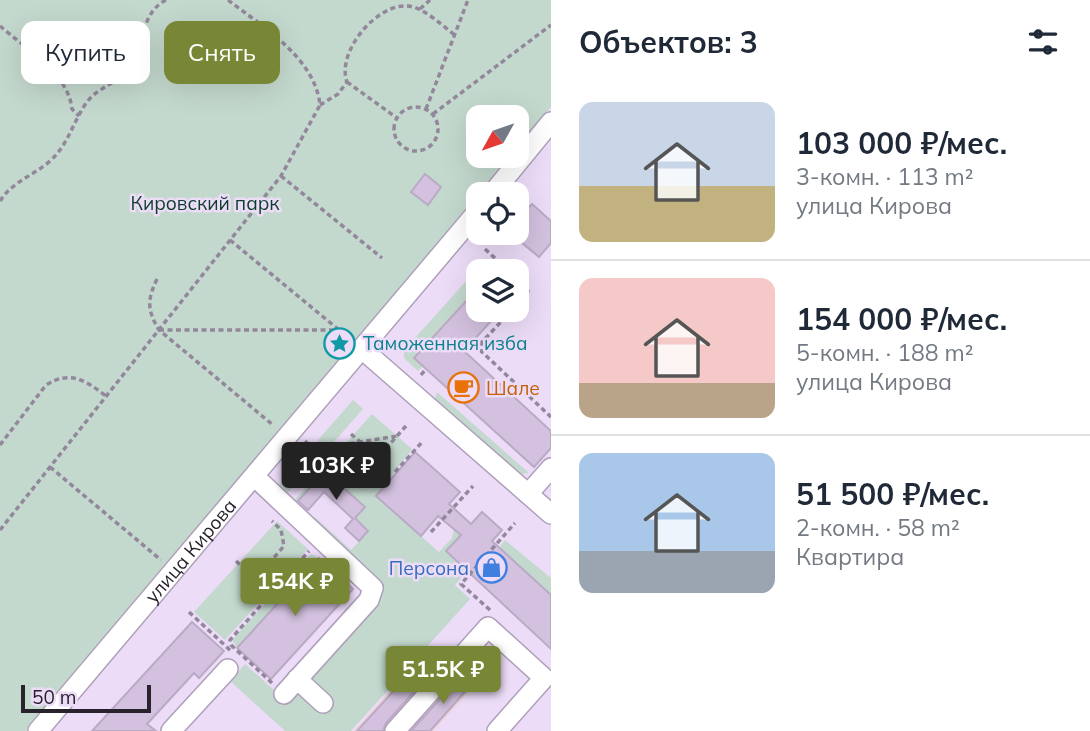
<!DOCTYPE html>
<html lang="ru">
<meta charset="utf-8">
<style>
body{margin:0;font-family:Mulish,sans-serif;background:#f2f2f3;color:#1f2937;height:100vh;display:flex;flex-direction:column;font-size:26px;white-space:nowrap}
*{box-sizing:border-box;margin:0}
p{font-size:23px;color:#747a83}
.icon{flex:none;width:38px;height:38px;fill:none;stroke:currentColor;stroke-width:2;stroke-linecap:round;stroke-linejoin:round}
.map{position:relative;flex:1;overflow:hidden}
.details{display:flex;flex-direction:column;background:#fff;width:539px}
.details>*{flex:none}
.guide{position:absolute;left:21px;top:21px;width:424px;height:63px;display:flex;gap:14px}
.needle{width:46px;rotate:230deg}
.buttons{position:absolute;left:466px;top:105px;display:grid;gap:14px}
.buttons a{display:grid;place-items:center;width:63px;height:63px;border-radius:14px;background:#fff;box-shadow:0 7px 28px #0002;font-size:35px}
.scale{position:absolute;left:21px;bottom:18px;width:130px;box-sizing:border-box;padding-left:7px;border:4px solid #28222c;border-top:0;font-size:19px;line-height:24px;white-space:nowrap;color:#28222c;-webkit-text-stroke:5px #ecdcf8;paint-order:stroke}
.price{position:absolute;translate:-50% -60px;padding:0 16px;border-radius:7px;background:#788735;color:#fff;font-size:23px;line-height:46px;filter:drop-shadow(0 2px 4px #0008)}
.price::after{content:'';position:absolute;left:50%;top:42px;width:21px;height:16px;margin-left:-10px;background:inherit;clip-path:polygon(0 0,100% 0,50% 100%)}
.price.active{background:#222;color:#fff}
ul{padding:0;list-style:none}
li{display:flex;align-items:center;gap:21px;height:175px;padding:0 28px}
li+li{border-top:2px solid #e0e1e3}
li span{display:grid;place-items:center;flex:none;width:196px;height:140px;border-radius:14px;color:#555}
li>.icon{margin-inline-start:auto}
span .icon{width:84px;height:84px;fill:#fffc;stroke-width:1}
li b{font-size:30px}
h2{display:flex;justify-content:space-between;align-items:center;height:84px;padding:0 28px;font-size:30px}
.chip{padding:0 24px;border-radius:14px;background:#fff;box-shadow:0 7px 28px #0002;font-size:24px;line-height:63px}
.chip.active{background:#788735;color:#fff}
main{display:flex;flex:1;min-height:0}
.map>svg:first-child{display:block}
.industrial{fill:#edd2d3}
.green{fill:#c4d9ce}
.building{fill:#d3c1df;stroke:#baaac5;stroke-width:2}
.lines{fill:none;stroke-linecap:round;stroke-linejoin:round}
.minor-casing{stroke:#afa0ba;stroke-width:22}
.path{stroke:#92879b;stroke-width:3.5;stroke-dasharray:5 3.5;stroke-linecap:butt}
.minor{stroke:#fff;stroke-width:19}
.labels{text-anchor:middle;dominant-baseline:central;stroke-width:5;stroke-linejoin:round;paint-order:stroke}
.park-label{font-size:19px;fill:#0c3d2b;stroke:#ecdcf8}
.culture-label{font-size:19px;fill:#0d838f;stroke:#ecdcf8;text-anchor:start}
.food-label{font-size:19px;fill:#c56008;stroke:#ecdcf8;text-anchor:start}
.street-label{font-size:19px;fill:#28222c;stroke:#ecdcf8}
.shop-label{font-size:19px;fill:#366cbe;stroke:#ecdcf8;text-anchor:end}
</style>
<main>
<div class="map">
<svg width="551" height="731" viewBox="0 0 551 731">
<rect width="100%" height="100%" fill="#ecdcf8"/>
<path class="industrial" d="M431,645l44,40 -42,46h-79z"/>
<path class="green" d="M0,0h551v107l-35,43v-33h-38v39h33l-485,575h-26z
M487,258l10,9 -4,4h-15v17l-64,70 9,8 -5,5 -14,-13v-8z
M437,392l92,81 -8,1 -86,-75z
M353,400l10,9 -38,43 -6,-5 -1,-7z
M372,414l40,35 -36,47 63,56 13,-14 2,-9 7,6 5,34 37,-38 -48,54 15,14 -119,132h-66l-55,-50 15,-17 40,36c11,-8 24,-10 26,-26l68,-74 3,-10 -72,-68 5,-5 36,33 18,-19 -14,-13 9,-11 -39,-36 -29,32 10,9 -2,2 -14,-9z
M307,453l9,8 -31,35 -6,-12z
M277,521l31,28 -83,91 -31,-28z
M505,540l46,38v17l-52,-47z
M311,554l8,4 -82,90 -5,-8z"/>
<path class="building" d="M425,174l16,13 -13,18 -17,-13z
M532,204l19,17v22l-12,14 -23,-19v-15z
M478,288v22h23l-37,41 87,80v17l-17,19 -120,-109z
M415,452l45,40 -11,12 22,20 11,-12 20,18 -10,11 59,54v54l-105,-98 15,-16 -23,-19 -17,20 -45,-40z
M325,471l40,36 -10,11 13,13 -9,10 -14,-13 8,-9 -29,-27 -16,18 -10,-9z
M319,558l34,31 -82,90 -34,-31z
M192,622l32,29 -25,27 -5,-5 -47,51 9,7h-64z
M432,649l11,10 -57,64 -3,8h-26z
M461,676l10,9 -41,46h-19z"/>
<g class="lines">
<defs>
<g id="minor">
<path d="M492,194l59,-72"/>
<path d="M362,349l189,165"/>
<path d="M255,477l118,111 -4,12 -85,94"/>
<path d="M528,494l23,-26"/>
<path d="M297,679l26,24"/>
<path id="s1" d="M38,731l440,-520"/>
<path d="M171,731l57,-62"/>
<path d="M395,731l93,-104 56,51 -47,53"/>
</g>
</defs>
<use href="#minor" class="minor-casing"/>
<path class="path" d="M420,9l10,-9
M0,26c26,23 68,47 72,83l7,7
M347,82l50,36
M320,105l18,-11 9,-12c-11,-30 30,-79 61,-76 17,2 33,19 47,29
M394 129a22 22 0 1 1 44 0a22 22 0 1 1-44 0Z
M426,109l42,-109
M433,114l118,-89
M281,176l101,82
M0,201c13,-20 33,-25 50,-40 19,-17 23,-40 37,-59 11,-15 31,-19 42,-33 16,-22 10,-55 37,-69
M230,240l120,99
M485,249l24,22
M516,278l12,13 -12,14
M157,279c-10,21 -10,31 2,51l114,95
M512,310l-30,32 -1,9 70,66
M159,330h179
M421,375l5,-6
M351,434l24,21
M305,441l21,20
M0,445l46,-60c24,-15 39,-5 60,11
M341,445l56,-9
M371 462a7 7 0 1 1 14 0a7 7 0 1 1-14 0Z
M380,455l26,-29
M50,467l111,93
M395,472l28,-31
M0,530l281,-354 39,-71c-5,-47 -57,-78 -92,-105
M431,532l42,-46
M236,561l12,11
M258,576l-7,-7 -6,7 9,8 5,-1 -1,-7 26,-30 -3,-16 -9,-9
M490,610l-29,-26 54,-61
M189,612l42,39
M272,683l-41,-38 -1,-5 79,-89"/>
<use href="#minor" class="minor"/>
</g>
<defs>
<symbol id="sight-ring" viewBox="-11 -11 22 22"><circle r="9.5" fill="#ecdcf8" stroke="#0f9aa8" stroke-width="1.5"/><path d="M0-6L1.8-2.2L6-1.7L2.9 1.2L3.7 5.4L0 3.3L-3.7 5.4L-2.9 1.2L-6-1.7L-1.8-2.2Z" fill="#0f9aa8"/></symbol>
<symbol id="cafe-ring" viewBox="-11 -11 22 22"><circle r="9.5" fill="#ecdcf8" stroke="#e8710a" stroke-width="1.5"/><path d="M-5.5-4.5H6V0H3Q3 3.5 0 3.5H-2.5Q-5.5 3.5-5.5 0ZM3-3.2v2h1.7v-2ZM-6 4.5H4V6H-6Z" fill="#e8710a"/></symbol>
<symbol id="shop-ring" viewBox="-11 -11 22 22"><circle r="9.5" fill="#ecdcf8" stroke="#3f7fe0" stroke-width="1.5"/><path d="M-5-2.5h2.3a2.7 3.5 0 0 1 5.4 0H5L5.5 6h-11ZM-1.5-2.5h3a1.5 2.3 0 0 0-3 0Z" fill="#3f7fe0"/></symbol>
</defs>
<g fill-rule="evenodd">
<use href="#sight-ring" x="322" y="326" width="35" height="35"/>
<use href="#cafe-ring" x="446" y="370" width="35" height="35"/>
<use href="#shop-ring" x="474" y="550" width="35" height="35"/>
</g>
<g class="labels">
<g class="park-label">
<text x="205" y="203">Кировский парк</text>
</g>
<g class="culture-label">
<text x="363" y="343">Таможенная изба</text>
</g>
<g class="food-label">
<text x="486" y="388">Шале</text>
</g>
<g class="street-label">
<text stroke="none"><textPath href="#s1" startOffset="236">улица Кирова</textPath></text>
</g>
<g class="shop-label">
<text x="469" y="568">Персона</text>
</g>
</g>
</svg>
<div class="buttons">
<a><svg class="needle" viewBox="-14 -14 28 28"><path d="M0-13l5 13h-10z" fill="#e53935"/><path d="M0 13l5-13h-10z" fill="#747a83"/></svg></a>
<a><svg class="icon" aria-label="locate" viewBox="0 0 24 24"><circle cx="12" cy="12" r="6"/><path d="M12 2v4M12 18v4M2 12h4M18 12h4"/></svg></a>
<a><svg class="icon" aria-label="layers" viewBox="0 0 24 24"><path d="M12 4l9 5-9 5-9-5zM3 14l9 5 9-5"/></svg></a>
</div>
<div class="scale">50 m</div>
<b class="price active" style="left:336px;top:502px">103K ₽</b>
<b class="price" style="left:295px;top:618px">154K ₽</b>
<b class="price" style="left:443px;top:706px">51.5K ₽</b>
<div class="guide">
<a class="chip">Купить</a>
<a class="chip active">Снять</a>
</div>
</div>
<section class="details">
<h2>Объектов: 3<svg class="icon" aria-label="filters" viewBox="0 0 24 24"><path d="M4 7h16M4 17h16"/><circle cx="9" cy="7" r="2"/><circle cx="15" cy="17" r="2"/></svg></h2>
<ul>
<li><span style="background:linear-gradient(#c9d6e8 60%,#c2b280 0)"><svg class="icon" aria-label="home" viewBox="0 0 24 24"><path d="M3 11l9-7 9 7M6 9v11h12V9"/></svg></span><div><b>103 000 ₽/мес.</b><p>3-комн. · 113 m²</p><p>улица Кирова</p></div></li>
<li><span style="background:linear-gradient(#f6c9c9 75%,#b9a48a 0)"><svg class="icon" aria-label="home" viewBox="0 0 24 24"><path d="M3 11l9-7 9 7M6 9v11h12V9"/></svg></span><div><b>154 000 ₽/мес.</b><p>5-комн. · 188 m²</p><p>улица Кирова</p></div></li>
<li><span style="background:linear-gradient(#a9c7e8 70%,#9aa5b1 0)"><svg class="icon" aria-label="home" viewBox="0 0 24 24"><path d="M3 11l9-7 9 7M6 9v11h12V9"/></svg></span><div><b>51 500 ₽/мес.</b><p>2-комн. · 58 m²</p><p>Квартира</p></div></li>
</ul>
</section>
</main>
